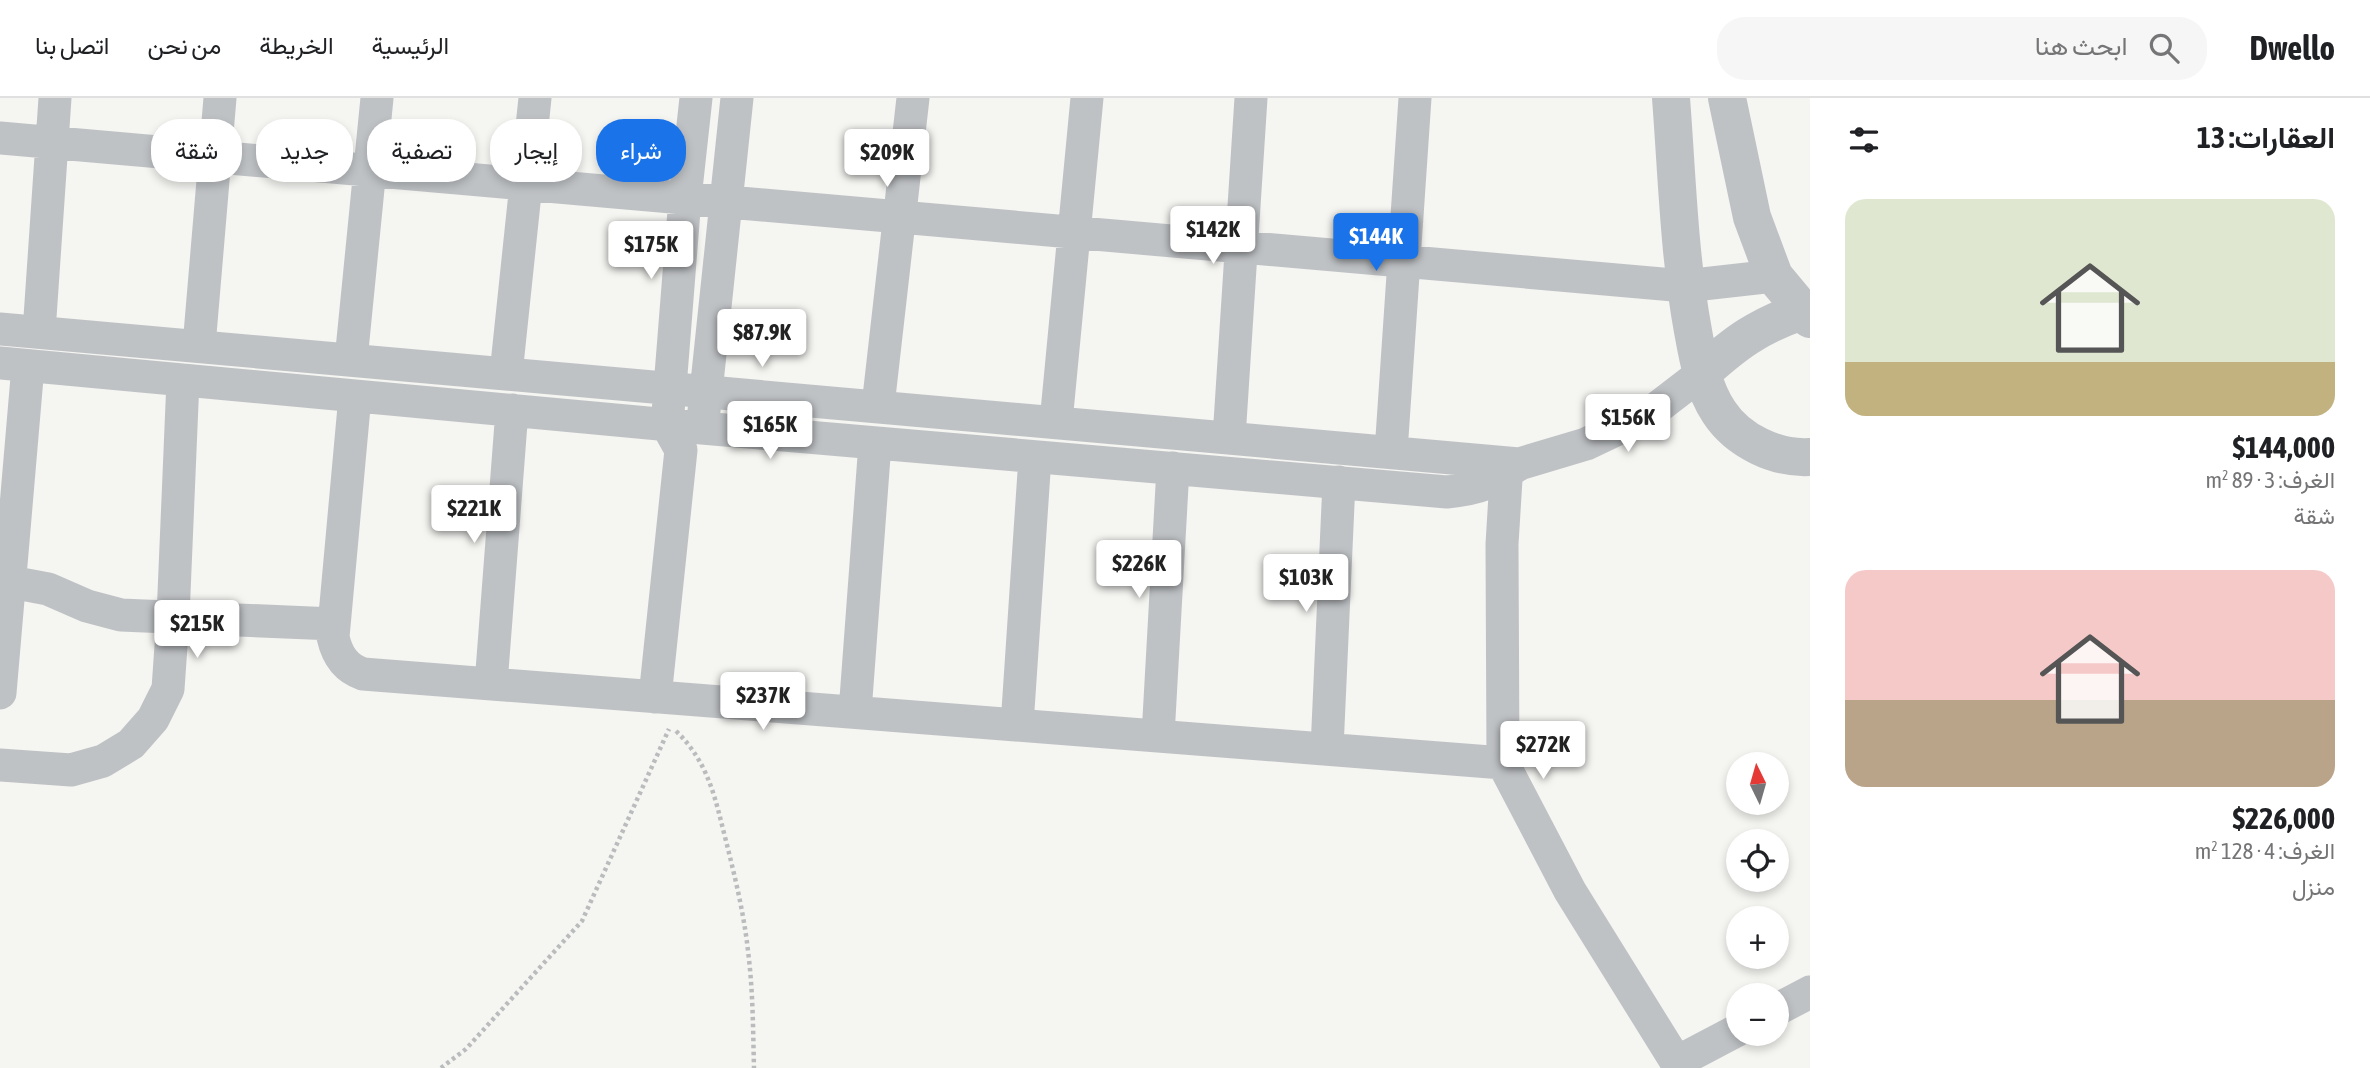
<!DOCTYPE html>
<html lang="ar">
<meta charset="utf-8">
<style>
body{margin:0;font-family:"Asap Condensed",Vazirmatn,sans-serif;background:#f6f6f6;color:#202124;direction:rtl;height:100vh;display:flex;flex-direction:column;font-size:26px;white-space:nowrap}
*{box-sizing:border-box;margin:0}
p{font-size:23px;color:#757577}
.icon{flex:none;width:38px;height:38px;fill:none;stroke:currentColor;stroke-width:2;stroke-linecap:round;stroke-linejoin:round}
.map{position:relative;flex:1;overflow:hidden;direction:ltr}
.side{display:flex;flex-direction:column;background:#fff;width:560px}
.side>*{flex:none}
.banner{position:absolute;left:21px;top:21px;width:665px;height:63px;direction:rtl;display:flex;gap:14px}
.needle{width:46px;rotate:355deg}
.buttons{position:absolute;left:1726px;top:654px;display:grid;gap:14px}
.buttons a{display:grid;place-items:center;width:63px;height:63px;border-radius:50%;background:#fff;box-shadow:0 4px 10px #0003;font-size:35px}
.price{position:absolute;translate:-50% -60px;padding:0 16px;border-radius:7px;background:#fff;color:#222;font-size:23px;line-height:46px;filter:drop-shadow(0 2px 4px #0008)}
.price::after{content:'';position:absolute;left:50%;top:42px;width:21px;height:16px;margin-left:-10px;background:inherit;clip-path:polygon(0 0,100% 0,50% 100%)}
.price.current{background:#1a73e8;color:#fff}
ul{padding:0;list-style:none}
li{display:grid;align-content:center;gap:14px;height:371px;padding:0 35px}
li span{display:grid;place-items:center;height:217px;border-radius:21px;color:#555}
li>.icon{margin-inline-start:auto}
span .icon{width:126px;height:126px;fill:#fffc;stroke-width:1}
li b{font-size:30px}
h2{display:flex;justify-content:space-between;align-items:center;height:84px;padding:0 35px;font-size:30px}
.chip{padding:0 24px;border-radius:28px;background:#fff;box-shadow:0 4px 10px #0003;font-size:24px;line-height:63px}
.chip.current{background:#1a73e8;color:#fff}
header{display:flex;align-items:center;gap:42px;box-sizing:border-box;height:98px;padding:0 35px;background:#fff;border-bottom:2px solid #e0e0e0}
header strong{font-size:33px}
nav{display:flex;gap:38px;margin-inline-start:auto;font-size:24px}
.search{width:490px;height:63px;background:#f6f6f6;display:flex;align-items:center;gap:18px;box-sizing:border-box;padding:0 24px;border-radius:28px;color:#757577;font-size:26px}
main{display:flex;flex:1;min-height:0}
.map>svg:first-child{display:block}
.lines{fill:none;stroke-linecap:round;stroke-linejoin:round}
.path{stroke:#b9bbbd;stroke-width:4.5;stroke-dasharray:3.5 3.5;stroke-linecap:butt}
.minor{stroke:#bfc2c5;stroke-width:33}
.tertiary{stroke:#bfc2c5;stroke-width:38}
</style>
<header>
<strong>Dwello</strong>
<div class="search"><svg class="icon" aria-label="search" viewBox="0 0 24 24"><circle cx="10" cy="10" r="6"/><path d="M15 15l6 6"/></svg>ابحث هنا</div>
<nav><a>الرئيسية</a><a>الخريطة</a><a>من نحن</a><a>اتصل بنا</a></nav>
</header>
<main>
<section class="side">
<h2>العقارات: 13<svg class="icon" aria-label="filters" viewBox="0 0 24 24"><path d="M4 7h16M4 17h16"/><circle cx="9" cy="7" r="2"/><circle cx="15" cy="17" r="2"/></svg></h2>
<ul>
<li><span style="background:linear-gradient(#dfe7d0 75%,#c2b280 0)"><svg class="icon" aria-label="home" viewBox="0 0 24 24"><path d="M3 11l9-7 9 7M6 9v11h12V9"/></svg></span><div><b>$144,000</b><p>الغرف: 3 · 89 m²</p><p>شقة</p></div></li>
<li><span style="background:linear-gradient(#f6c9c9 60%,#b9a48a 0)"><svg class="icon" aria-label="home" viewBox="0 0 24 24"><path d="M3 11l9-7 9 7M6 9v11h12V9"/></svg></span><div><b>$226,000</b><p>الغرف: 4 · 128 m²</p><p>منزل</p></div></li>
</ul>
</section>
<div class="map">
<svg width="1810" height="970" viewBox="0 0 1810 970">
<rect width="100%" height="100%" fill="#f5f5f2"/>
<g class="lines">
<path class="path" d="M676,633c33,32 39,67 50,110 9,36 18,73 22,110 5,39 5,78 6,117
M441,970l25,-19 116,-128 87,-192"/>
<path class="minor" d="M0,40l1685,148 89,-10
M0,231l1519,135 67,-20 63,-30 52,-40
M39,234l16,-234
M199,248l21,-248
M351,262l26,-262
M0,265l702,65 745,64c32,-3 47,-9 72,-28
M506,276l29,-276
M355,298l-22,241c4,18 12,31 30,37l1140,89
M878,308l35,-308
M704,313l33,-313
M1056,324l31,-324
M1229,340l22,-340
M1391,354l24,-354
M1507,365l-5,81 1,219 67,128 110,177
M0,482l48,9 39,17 34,9 213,9
M491,586l21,-274
M0,595l28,-327
M655,599l26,-247 -14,-25 18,-227 11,-100
M855,614l20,-269
M1017,627l18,-268
M1158,638l15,-268
M1327,651l12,-267
M0,667l71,5 32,-9 28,-17 22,-25 15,-30 5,-72 10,-237
M1776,912l34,-18
M1677,964l61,-32"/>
<path class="tertiary" d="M1671,0c6,78 8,157 22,233 5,28 10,57 26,81 19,29 57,47 91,45
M1727,0l25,119 22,59 36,43
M1701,276c34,-31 57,-48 101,-63"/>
</g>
</svg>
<div class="buttons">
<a><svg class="needle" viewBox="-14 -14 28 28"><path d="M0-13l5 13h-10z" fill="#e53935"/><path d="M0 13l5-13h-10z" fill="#757577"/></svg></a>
<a><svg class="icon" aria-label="locate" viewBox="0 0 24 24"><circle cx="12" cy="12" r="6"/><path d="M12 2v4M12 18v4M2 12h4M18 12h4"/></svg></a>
<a>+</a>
<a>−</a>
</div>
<b class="price" style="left:887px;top:91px">$209K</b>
<b class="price" style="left:1213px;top:168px">$142K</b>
<b class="price current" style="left:1376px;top:175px">$144K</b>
<b class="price" style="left:651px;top:183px">$175K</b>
<b class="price" style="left:762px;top:271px">$87.9K</b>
<b class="price" style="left:1628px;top:356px">$156K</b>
<b class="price" style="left:770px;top:363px">$165K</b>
<b class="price" style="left:474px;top:447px">$221K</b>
<b class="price" style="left:1139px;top:502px">$226K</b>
<b class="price" style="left:1306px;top:516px">$103K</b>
<b class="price" style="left:197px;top:562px">$215K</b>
<b class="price" style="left:763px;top:634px">$237K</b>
<b class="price" style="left:1543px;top:683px">$272K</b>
<div class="banner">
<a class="chip current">شراء</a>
<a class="chip">إيجار</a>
<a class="chip">تصفية</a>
<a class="chip">جديد</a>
<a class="chip">شقة</a>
</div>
</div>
</main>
